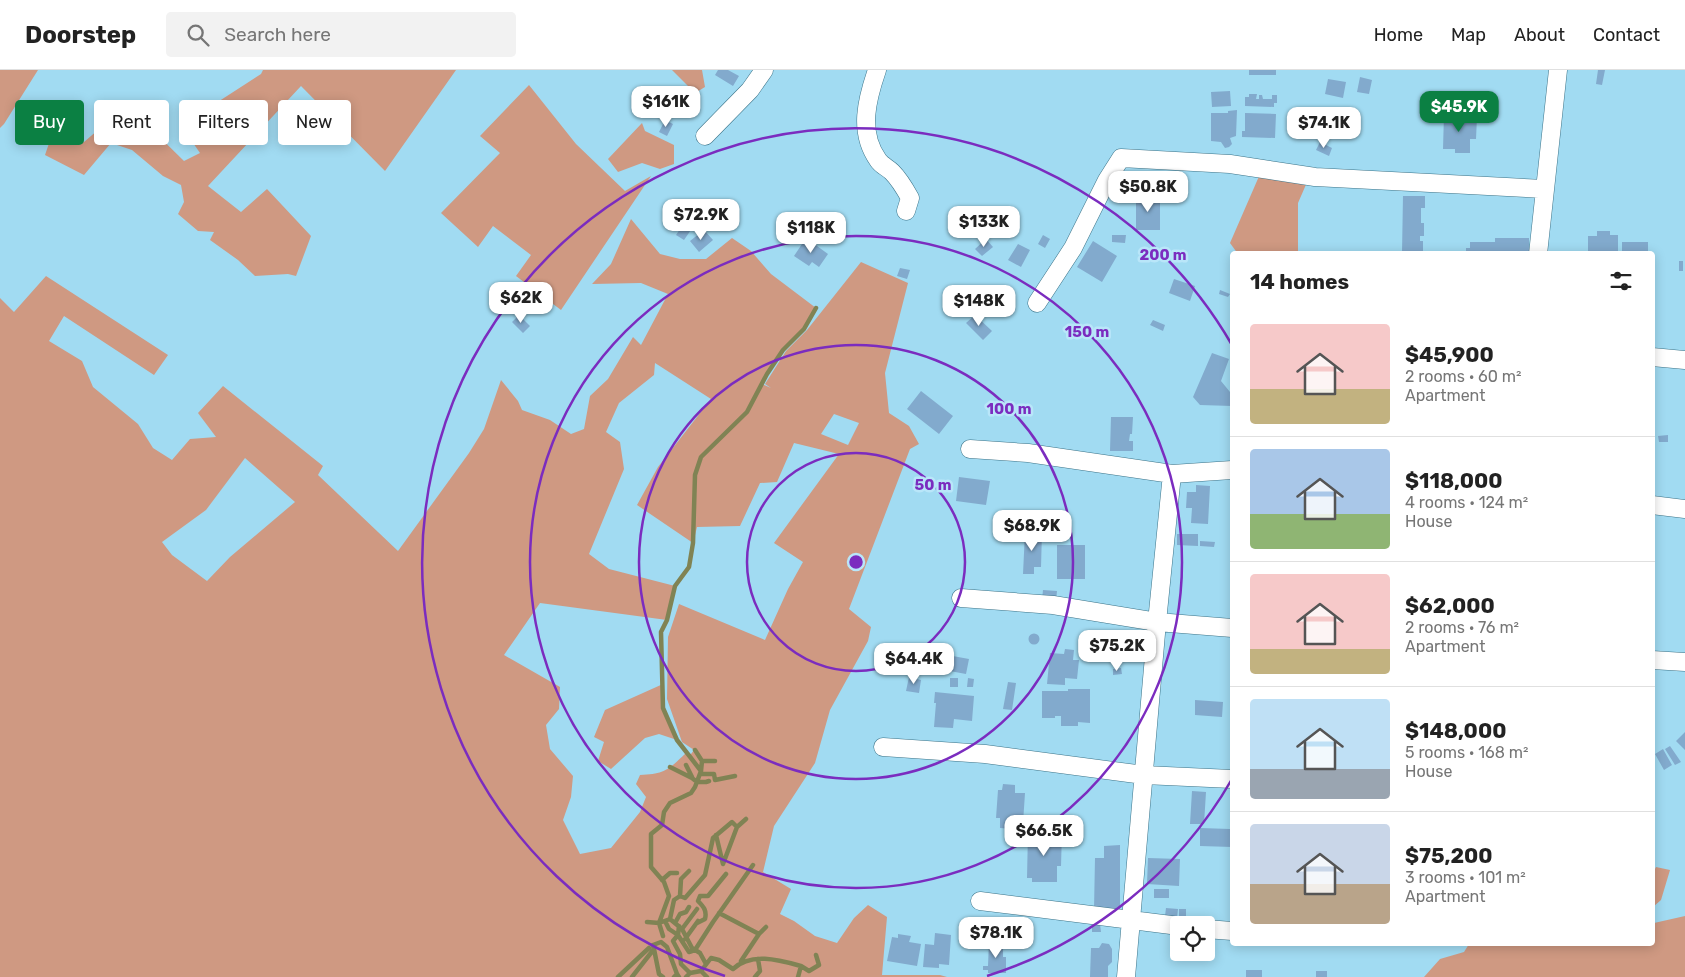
<!DOCTYPE html>
<meta charset="utf-8">
<style>
body{margin:0;font-family:Rubik,sans-serif;background:#f2f2f2;color:#222;height:100vh;display:flex;flex-direction:column;font-size:19px;white-space:nowrap}
*{box-sizing:border-box;margin:0}
p{font-size:16px;color:#767676}
.icon{flex:none;width:28px;height:28px;fill:none;stroke:currentColor;stroke-width:2;stroke-linecap:round;stroke-linejoin:round}
.map{position:relative;flex:1;overflow:hidden}
.drawer{position:absolute;left:1230px;top:181px;width:425px;height:695px;display:flex;flex-direction:column;background:#fff;border-radius:5px;box-shadow:0 2px 12px #0003}
.drawer>*{flex:none}
.banner{position:absolute;left:15px;top:30px;width:475px;height:45px;display:flex;gap:10px}
.fabs{position:absolute;left:1170px;top:846px;display:grid;gap:10px}
.fabs a{display:grid;place-items:center;width:45px;height:45px;border-radius:5px;background:#fff;box-shadow:0 2px 12px #0003;font-size:25px}
.price{position:absolute;translate:-50% -42px;padding:0 11px;border-radius:10px;background:#fff;color:#222;font-size:16px;line-height:32px;filter:drop-shadow(0 1px 2px #0008)}
.price::after{content:'';position:absolute;left:50%;top:30px;width:15px;height:11px;margin-left:-8px;background:inherit;clip-path:polygon(0 0,100% 0,50% 100%)}
.price.current{background:#0b8043;color:#fff}
ul{padding:0;list-style:none}
li{display:flex;align-items:center;gap:15px;height:125px;padding:0 20px}
li+li{border-top:1px solid #e0e0e0}
li span{display:grid;place-items:center;flex:none;width:140px;height:100px;border-radius:5px;color:#555}
li>.icon{margin-inline-start:auto}
span .icon{width:60px;height:60px;fill:#fffc;stroke-width:1}
li b{font-size:21px}
h2{display:flex;justify-content:space-between;align-items:center;height:60px;padding:0 20px;font-size:21px}
.tag{padding:0 18px;border-radius:5px;background:#fff;box-shadow:0 2px 12px #0003;font-size:18px;line-height:45px}
.tag.current{background:#0b8043;color:#fff}
header{display:flex;align-items:center;gap:30px;box-sizing:border-box;height:70px;padding:0 25px;background:#fff;border-bottom:1px solid #e0e0e0}
header strong{font-size:24px}
nav{display:flex;gap:28px;margin-inline-start:auto;font-size:18px}
.search{width:350px;height:45px;background:#f2f2f2;display:flex;align-items:center;gap:12px;box-sizing:border-box;padding:0 18px;border-radius:5px;color:#767676;font-size:19px}
.map>svg:first-child{display:block}
.green{fill:#cf9982;fill-rule:evenodd}
.lines{fill:none;stroke-linecap:round;stroke-linejoin:round}
.stream{stroke:#808354;stroke-width:4.5}
.building{fill:#82aacd}
.minor-casing{stroke:#3b7388;stroke-width:19}
.minor{stroke:#fff;stroke-width:18}
.ring{fill:none;stroke:#7b2cbf;stroke-width:2.5}
.centre{fill:#7b2cbf;stroke:#b9e6f9;stroke-width:2.5}
.ring-label{font-size:15px;text-anchor:middle;font-weight:bold;fill:#7b2cbf;stroke:#b9e6f9;stroke-width:5;stroke-linejoin:round;paint-order:stroke}
</style>
<header>
<strong>Doorstep</strong>
<div class="search"><svg class="icon" aria-label="search" viewBox="0 0 24 24"><circle cx="10" cy="10" r="6"/><path d="M15 15l6 6"/></svg>Search here</div>
<nav><a>Home</a><a>Map</a><a>About</a><a>Contact</a></nav>
</header>
<div class="map">
<svg width="1685" height="907" viewBox="0 0 1685 907">
<rect width="100%" height="100%" fill="#a1dbf2"/>
<path class="green" d="M0,0h38l-34,54 -4,4z
M263,0h193l-71,101 -84,-85 -93,100 33,26 26,-23 44,47 -15,40 -8,-2 -33,2 -17,-16 -28,-20 4,-8 -16,-1 -20,-17 6,-12 -3,-17 -18,-9 -31,-26 -21,-7 -27,32 -39,-20 11,-32 28,19 43,-37 57,56 16,-8 -11,-16 21,-30 51,-33z
M672,0h30l3,17 -10,6z
M529,15l47,59 49,47 26,-15 -90,134 -45,-34 15,-21 -38,-29 -15,21 -37,-34 59,-60 -20,-17z
M642,53l3,8 29,14v19l-14,5 -18,-6 -24,9 -10,-13z
M1260,104l48,6 -10,23v51h-60l-8,-11z
M631,149l29,35 20,5h26l26,-21 19,13 20,23 45,34 -12,21 -21,21 -21,34 9,4 -6,-4 21,-33 21,-21 54,-68 47,21 -23,90 4,40 20,13 10,18 -9,5 -61,160 22,18 -3,14 -38,69 -15,53 -41,63 -11,46 28,17 -11,25 14,7 21,15 22,7 17,-25 14,-13 19,12 -5,58h58l7,2h-947v-679l14,14 32,-36 122,79 -14,20 -90,-59 -15,25 33,20 11,26 45,37 15,24 19,12 18,-21 26,-2 -18,-24 25,-27 100,80 -5,9 80,76 71,-98 15,-24 17,-49 17,21 4,9 28,10 21,14 13,-5 6,-33 18,-17 25,-42 8,8 27,-51 -27,-11 -49,1 19,-20zM655,293l56,36 -53,68 -21,38 56,38 4,-16 43,-1 20,-43 17,-1 17,-39 45,11 -65,89 29,19 -15,27 -23,51 -86,-36 -11,33 -1,62 15,43 12,8 -3,4 -5,-1c-18,17 -21,21 -46,22l-4,9 10,13 -6,15 -29,36 -31,6 -17,-34 8,-23 2,-21 -23,-27 -4,-24 13,-16 1,-22 -56,-32 36,-52 127,17 8,-34 -66,-17 -20,-15 35,-85 -4,-27 -14,-10 13,-29 35,-28zM834,344l25,9 -11,22 -27,-11zM245,388l50,44 -65,55 -23,24 -35,-26 -10,-13 44,-32z
M663,614v24l14,32 -18,-6 -14,4 -34,31 -13,-8 6,-19 -10,-5 11,-27z
M1656,797l14,3 -9,30 -8,7v-34z
M1685,846v61h-261l16,-18 24,-7 5,-8h183l1,-24 1,3z"/>
<g class="lines">
<path class="stream" d="M702,691h13
M686,695l6,12
M670,697l22,11 5,4h9l3,-1
M701,701l-24,-31 -14,-32 -2,-76 6,-12 8,-34 14,-19 4,-24 2,-68 6,-18 46,-45 20,-38 16,-24 21,-21 12,-21
M700,704h14l1,6 20,-4
M716,765l7,29 14,-37
M662,810l8,-7h7
M680,826l1,-17 8,-8
M719,843l40,21
M670,849l4,-19 6,-4 5,2 20,-23 8,-37 19,-16 5,5 9,-8
M665,851l4,8 9,6 -5,6 7,13 1,10 9,9
M647,852l12,1 11,-4 12,10 10,19 8,5 6,11
M675,853l5,-9 6,-2 3,-5
M697,853l8,-4c2,-8 -1,-12 -7,-18l2,-5h8l18,-22
M679,856l-1,9 11,17 6,-2 18,-28 40,-57
M682,859l15,-20
M663,866l-4,-13 10,-27 -5,-14 -13,-15v-33l11,-9 2,-13 6,-9 21,-10 4,-6 6,-16 1,-10 -7,-11
M685,869l13,-18
M653,875l8,-3 6,5 10,27
M654,879l5,25 4,3
M741,891l18,-27 7,-7
M801,896l8,5 10,-6 -3,-10
M701,901l6,6
M618,907l31,-29
M632,907l22,-28 -1,-4
M674,907l3,-3 2,3
M686,907l4,-4 11,-2 10,-13 8,2 14,9c18,-17 46,-9 68,-3l-3,11
M755,907l5,-6 -2,-12"/>
</g>
<path class="building" d="M718,0h10l11,6 -6,10 -18,-11z
M1249,0h27v5h-27z
M1598,0h7l-3,15 -6,-1z
M1360,7l12,3 -3,14 -12,-2z
M1328,9l18,3 -3,16 -18,-4z
M1230,21l1,15 -19,1 -1,-15z
M1249,24h8l-1,5h3v-4h3l1,4h9v-4h5v8h-3v4l-29,-1v-9h4z
M667,36l5,2 -4,7 -5,-3z
M1237,40l-1,26 -6,2 2,6 -3,3 -4,1 -4,-6 -10,-1v-28h17v-2z
M1245,43l31,1 -1,24 -33,-1v-6h3z
M1444,44h10l-1,5h12v-3l12,1 -1,22h-6v14h-15v-4h-12z
M665,50l8,4 -6,12 -8,-4z
M1320,72l12,6 -3,8 -13,-6z
M1160,125v35h-24v-34z
M1403,126h22v12h-4v15h3v13h-4v5h3v12h-21z
M687,149l8,5 -11,16 -8,-5z
M704,160l9,10 -14,12 -9,-11z
M1597,161h13v4h8v19h-30v-18h9z
M823,163l5,4 -5,5 -5,-4z
M1043,165l7,4 -5,9 -7,-4z
M1112,165h14l-1,8 -13,-1z
M806,168l22,16 -9,13 -7,-5 -3,4 -15,-10z
M1495,168h34v16h-41v-2h-17v2h-5v-6h4v-6h25z
M986,169l7,8 -11,9 -7,-7z
M1093,171l24,15 -15,26 -25,-15z
M1622,172h26v12h-26z
M1018,174l12,6 -9,17 -13,-7z
M1679,191h4v10h-4z
M900,198l10,2 -3,9 -10,-3z
M1174,209l21,7 -5,15 -21,-8z
M1220,220l10,4 -2,3 -9,-3z
M519,245l11,11 -7,7 -11,-11z
M975,245l17,16 -9,9 -17,-17z
M1153,250l12,5 -2,6 -13,-6z
M1212,283l17,6 -8,22 9,11h2v14l-32,-1 -7,-8z
M921,321l32,25 -14,18 -32,-25z
M1111,347h22l-1,17h-2l-1,7h4v10h-23z
M1668,365v7h-9l-1,-6z
M959,407l31,4 -4,24 -30,-4z
M1196,415l14,1 -2,38 -17,-1 1,-15h-6l1,-16h9z
M1025,462h17l-1,35h-7v7h-11z
M1177,464h21v12l-21,-1z
M1200,471l15,1 -1,5 -14,-1z
M1057,475h28v34h-28z
M1043,520l14,1 -1,10 -14,-1z
M1028.5 569a5.5 5.5 0 1 1 11 0a5.5 5.5 0 1 1-11 0Z
M1065,579l9,1 -1,10h6l-2,19 -12,-1v7l-18,-1 3,-31 14,1z
M920,580l49,9 -3,15 -49,-9z
M1121,598l1,6 -9,1v-6z
M909,607l12,3 -2,13 -13,-2z
M950,608h8v9h-8z
M968,608l6,1 -1,8h-6z
M1008,612l8,1 -4,27 -9,-1z
M1068,619h22v34l-12,-1v4h-17v-10h-6v2h-13v-27h26z
M935,622l39,4 -2,25 -18,-2 -1,9 -19,-1 2,-24h-2z
M1195,630l28,2 -1,15 -27,-2z
M1685,662v18l-9,-9z
M1670,676l11,16 -6,3 -10,-16z
M1663,679l9,16 -8,5 -9,-16z
M1003,714l12,1v8h10l-2,30h-10v6l-13,-1v-10h-4l2,-28h4z
M1192,721l14,1 -2,32h-14z
M1230,741h2v36l-32,-1v-18l30,1z
M1031,746l9,4 -3,8 -9,-3z
M1028,762h7v3h15v-3h12l-1,34h-4v16h-25v-4h-5z
M1120,775v65h-26l1,-52h9v-12z
M1148,788l32,1 -1,27 -32,-2z
M1154,819h15v9h-15z
M1166,838l12,1 -1,9 -12,-2z
M1179,839h7v11h-7z
M1100,854l1,8h-9v-7z
M935,863l16,2 -2,30 -10,-1v4l-16,-1 2,-23 9,1z
M898,864l13,2 -2,6 12,2 -4,22 -30,-5 5,-24 6,1z
M989,872h14v15h3v16h-18v-3h-5v-4h5z
M1102,873l7,1 3,5v13l-4,4v11h-18l1,-29h8z
M1246,900h16v7h-16z
M1316,901h11v6h-11z"/>
<g class="lines">
<defs>
<path id="minor" d="M877,0c-10,29 -19,62 1,90 3,5 10,8 14,12 8,8 13,17 18,26l-4,13
M705,66l45,-46 14,-20
M1538,184l20,-184
M1037,233l36,-55 34,-68 14,-22 109,6 85,13 229,12
M1652,287l33,3
M970,379l58,4 144,21 60,-4
M1652,435l33,4
M961,528l92,7 104,17 75,6
M1652,590l33,2
M883,677l102,7 159,21 88,4
M980,831l199,25
M1206,859l26,2
M1126,907l31,-355 15,-148"/>
</defs>
<use href="#minor" class="minor-casing"/>
<use href="#minor" class="minor"/>
</g>
<g class="ring">
<circle cx="856" cy="492" r="109"/>
<circle cx="856" cy="492" r="217"/>
<circle cx="856" cy="492" r="326"/>
<path d="M1232 709A434 434 0 0 1 987 906M725 906A434 434 0 1 1 1232 275"/>
</g>
<circle cx="856" cy="492" r="8" class="centre"/>
<g class="ring-label">
<text x="1163" y="190">200 m</text>
<text x="1087" y="267">150 m</text>
<text x="1009" y="344">100 m</text>
<text x="933" y="420">50 m</text>
</g>
</svg>
<div class="fabs">
<a><svg class="icon" aria-label="locate" viewBox="0 0 24 24"><circle cx="12" cy="12" r="6"/><path d="M12 2v4M12 18v4M2 12h4M18 12h4"/></svg></a>
</div>
<b class="price" style="left:666px;top:58px">$161K</b>
<b class="price current" style="left:1459px;top:63px">$45.9K</b>
<b class="price" style="left:1324px;top:79px">$74.1K</b>
<b class="price" style="left:1148px;top:143px">$50.8K</b>
<b class="price" style="left:701px;top:171px">$72.9K</b>
<b class="price" style="left:984px;top:178px">$133K</b>
<b class="price" style="left:811px;top:184px">$118K</b>
<b class="price" style="left:521px;top:254px">$62K</b>
<b class="price" style="left:979px;top:257px">$148K</b>
<b class="price" style="left:1032px;top:482px">$68.9K</b>
<b class="price" style="left:1117px;top:602px">$75.2K</b>
<b class="price" style="left:914px;top:615px">$64.4K</b>
<b class="price" style="left:1044px;top:787px">$66.5K</b>
<b class="price" style="left:996px;top:889px">$78.1K</b>
<div class="banner">
<a class="tag current">Buy</a>
<a class="tag">Rent</a>
<a class="tag">Filters</a>
<a class="tag">New</a>
</div>
<section class="drawer">
<h2>14 homes<svg class="icon" aria-label="filters" viewBox="0 0 24 24"><path d="M4 7h16M4 17h16"/><circle cx="9" cy="7" r="2"/><circle cx="15" cy="17" r="2"/></svg></h2>
<ul>
<li><span style="background:linear-gradient(#f6c9c9 65%,#c2b280 0)"><svg class="icon" aria-label="home" viewBox="0 0 24 24"><path d="M3 11l9-7 9 7M6 9v11h12V9"/></svg></span><div><b>$45,900</b><p>2 rooms · 60 m²</p><p>Apartment</p></div></li>
<li><span style="background:linear-gradient(#a9c7e8 65%,#8fb573 0)"><svg class="icon" aria-label="home" viewBox="0 0 24 24"><path d="M3 11l9-7 9 7M6 9v11h12V9"/></svg></span><div><b>$118,000</b><p>4 rooms · 124 m²</p><p>House</p></div></li>
<li><span style="background:linear-gradient(#f6c9c9 75%,#c2b280 0)"><svg class="icon" aria-label="home" viewBox="0 0 24 24"><path d="M3 11l9-7 9 7M6 9v11h12V9"/></svg></span><div><b>$62,000</b><p>2 rooms · 76 m²</p><p>Apartment</p></div></li>
<li><span style="background:linear-gradient(#bfe0f5 70%,#9aa5b1 0)"><svg class="icon" aria-label="home" viewBox="0 0 24 24"><path d="M3 11l9-7 9 7M6 9v11h12V9"/></svg></span><div><b>$148,000</b><p>5 rooms · 168 m²</p><p>House</p></div></li>
<li><span style="background:linear-gradient(#c9d6e8 60%,#b9a48a 0)"><svg class="icon" aria-label="home" viewBox="0 0 24 24"><path d="M3 11l9-7 9 7M6 9v11h12V9"/></svg></span><div><b>$75,200</b><p>3 rooms · 101 m²</p><p>Apartment</p></div></li>
</ul>
</section>
</div>
